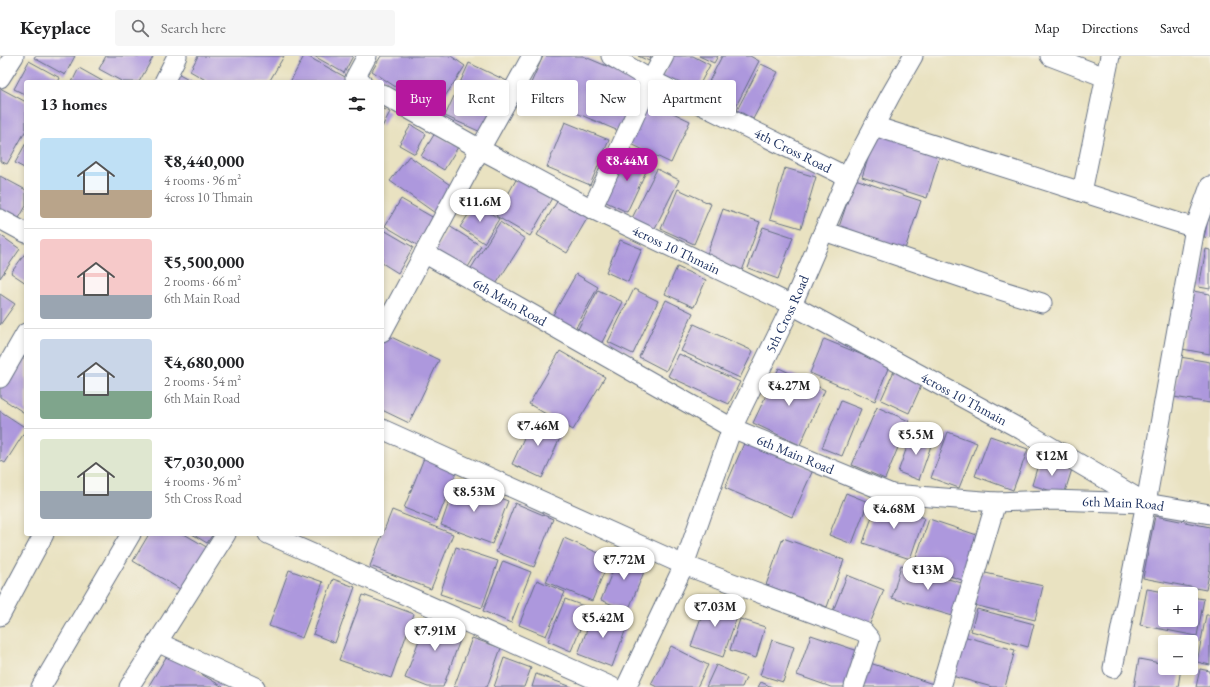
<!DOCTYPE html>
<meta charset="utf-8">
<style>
body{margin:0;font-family:"EB Garamond",serif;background:#f6f6f6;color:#202124;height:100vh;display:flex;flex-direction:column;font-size:15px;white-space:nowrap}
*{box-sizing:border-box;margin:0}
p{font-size:13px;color:#757577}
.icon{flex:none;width:22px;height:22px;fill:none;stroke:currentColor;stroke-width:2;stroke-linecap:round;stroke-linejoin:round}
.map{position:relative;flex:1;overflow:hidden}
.panel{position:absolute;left:24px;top:24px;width:360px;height:456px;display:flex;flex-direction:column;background:#fff;border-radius:4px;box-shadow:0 2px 6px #0003}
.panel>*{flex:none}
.hud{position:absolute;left:396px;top:24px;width:380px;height:36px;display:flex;gap:8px}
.buttons{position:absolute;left:1158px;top:531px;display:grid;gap:8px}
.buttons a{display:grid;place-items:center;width:40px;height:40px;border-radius:4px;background:#fff;box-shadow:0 2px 6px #0003;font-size:20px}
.price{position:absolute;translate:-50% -34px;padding:0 9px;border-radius:14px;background:#fff;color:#222;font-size:13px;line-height:26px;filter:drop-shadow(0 1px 2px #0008)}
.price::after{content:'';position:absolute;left:50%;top:24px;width:12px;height:9px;margin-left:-6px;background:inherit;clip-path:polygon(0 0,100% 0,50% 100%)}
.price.current{background:#b5179e;color:#fff}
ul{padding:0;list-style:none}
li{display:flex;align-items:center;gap:12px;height:100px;padding:0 16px}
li+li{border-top:1px solid #e0e0e0}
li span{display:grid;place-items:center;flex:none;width:112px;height:80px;border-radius:4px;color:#555}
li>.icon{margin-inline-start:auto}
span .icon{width:48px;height:48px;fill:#fffc;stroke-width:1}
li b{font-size:17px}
h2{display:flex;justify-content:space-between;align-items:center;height:48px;padding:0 16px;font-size:17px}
.chip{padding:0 14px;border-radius:4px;background:#fff;box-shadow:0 2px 6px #0003;font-size:14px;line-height:36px}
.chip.current{background:#b5179e;color:#fff}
header{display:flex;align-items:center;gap:24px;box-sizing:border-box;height:56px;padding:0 20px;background:#fff;border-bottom:1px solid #e0e0e0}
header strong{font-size:19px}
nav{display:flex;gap:22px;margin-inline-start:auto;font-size:14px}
.search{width:280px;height:36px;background:#f6f6f6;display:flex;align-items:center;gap:10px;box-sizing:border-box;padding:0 14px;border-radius:4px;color:#757577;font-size:15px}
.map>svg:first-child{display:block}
.building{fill:#ad98dd}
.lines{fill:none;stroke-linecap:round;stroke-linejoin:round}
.minor-casing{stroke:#636e81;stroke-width:21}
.minor{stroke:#fff;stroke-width:19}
.labels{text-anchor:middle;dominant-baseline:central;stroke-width:3;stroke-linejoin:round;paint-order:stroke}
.street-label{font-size:14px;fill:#1b2f5e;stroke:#f7f3e8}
</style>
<header>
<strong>Keyplace</strong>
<div class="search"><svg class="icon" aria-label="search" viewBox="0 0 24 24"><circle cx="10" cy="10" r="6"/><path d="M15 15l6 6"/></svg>Search here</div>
<nav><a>Map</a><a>Directions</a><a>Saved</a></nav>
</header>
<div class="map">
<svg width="1210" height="631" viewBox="0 0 1210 631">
<rect width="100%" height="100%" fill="#f7f3e8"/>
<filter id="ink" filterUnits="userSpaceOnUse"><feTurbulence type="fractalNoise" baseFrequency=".025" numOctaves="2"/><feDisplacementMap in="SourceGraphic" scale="8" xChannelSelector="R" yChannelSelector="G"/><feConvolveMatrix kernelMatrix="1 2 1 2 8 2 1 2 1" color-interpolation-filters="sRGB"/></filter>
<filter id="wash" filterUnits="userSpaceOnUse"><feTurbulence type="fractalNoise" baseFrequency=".012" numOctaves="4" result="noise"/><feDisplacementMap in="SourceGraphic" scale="16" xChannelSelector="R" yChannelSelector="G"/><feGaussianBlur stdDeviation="0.9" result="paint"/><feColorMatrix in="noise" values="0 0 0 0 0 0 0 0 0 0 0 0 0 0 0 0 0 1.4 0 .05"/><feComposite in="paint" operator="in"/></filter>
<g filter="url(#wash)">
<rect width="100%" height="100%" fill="#e9e2c1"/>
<g id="blocks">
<path class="building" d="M35,0h40l-10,19 -31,-17z
M106,0h45l2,1 -14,25h-16l-24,-13z
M198,0h86l-15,26h-60l-19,-11z
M304,0h3l40,22 -2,4h-55z
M314,0h39l-9,17z
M381,0h70l14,10 -31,47 -62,-42z
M543,0h40l59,25 -21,51 -94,-40z
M638,0h13l-2,5z
M673,0h20l17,9 -17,32 -33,-17z
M699,0h19l-4,7z
M722,0h28l9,5 -27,53 -31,-17z
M29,5l31,17 -2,4h-32v13l-12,-6z
M469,7l38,18 -24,52 -38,-17z
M761,8l17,8 -25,47 -16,-9z
M79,12l25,14h-32z
M172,14l22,12h-29z
M0,32l26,14v28l-19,34 -7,-3z
M648,45l42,20 -19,42 -42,-20z
M382,52l8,4 -8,15z
M565,66l44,18 -19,45 -43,-18z
M411,69l15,9 -11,20 -16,-9z
M877,75l64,21 -14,46 -65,-21z
M435,77l23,14 -14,23 -23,-14z
M26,87v26l-11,-6z
M626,96l24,11 -23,49 -23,-11z
M409,100l44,31 -18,26 -45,-32z
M785,112l31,9 -15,51 -31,-9z
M657,113l22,11 -27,54 -22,-12z
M0,120l26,14v16l-8,14 -18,-10z
M517,122l35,20 -22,38 -34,-20z
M855,123l66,22 -16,48 -66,-22z
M678,133l33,15 -17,40 -33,-15z
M401,143l33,19 -17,27 -32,-19z
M558,144l30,17 -21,36 -30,-18z
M476,147l23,16 -15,24 -24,-16z
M723,153l37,13 -18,49 -36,-14z
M1209,159h1v23l-6,-1z
M500,166l25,17 -32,50 -25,-16z
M449,170l32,20 -16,26 -31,-19z
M763,171l30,10 -15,42 -30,-11z
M382,173l31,18 -15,26 -16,-10z
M0,179l20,14 -20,29z
M620,184l22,9 -14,33 -22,-10z
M1206,193l4,1v39l-11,-2z
M26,196v31l-15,-10z
M677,211l29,13 -12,27 -29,-13z
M576,218l22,13 -26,48 -23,-13z
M634,233l24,12 -25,53 -25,-12z
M598,234l25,12 -24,46 -24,-13z
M1193,235l17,3v60l-28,-5z
M0,238l15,10 -15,21z
M666,244l27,13 -27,58 -27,-14z
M694,268l59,27 -13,27 -59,-27z
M385,278l54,26 -30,63 -27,-13v-70z
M824,283l65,27 -14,35 -65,-28z
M560,295l45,26 -32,53 -44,-26z
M18,296l8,6v56l-26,-17v-18z
M679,298l61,28 -11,22 -61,-28z
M1180,301l30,5v41l-36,-6z
M779,312l46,22 -25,55 -47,-22z
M894,315l28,13 -13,29 -28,-13z
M841,345l20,8 -19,47 -20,-8z
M877,351l32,14 -24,58 -33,-14z
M0,355l26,17v2l-21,33 -5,-3z
M534,360l30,13 -22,49 -30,-14z
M948,376l29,11 -18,45 -28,-10z
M912,377l21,7 -14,40 -21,-8z
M990,380l38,13 -15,41 -38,-14z
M745,385l68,29 -21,47 -67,-29z
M424,402l33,12 -20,51 -33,-13z
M1040,402l32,11 -8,26 -32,-10z
M456,426l52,19 -16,43 -51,-19z
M846,437l22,9 -16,42 -23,-9z
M877,446l47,16 -14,41 -47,-16z
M515,447l38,16 -19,48 -38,-15z
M392,454l61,24 -22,55 -61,-23z
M1155,460l55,11v42l-4,21 -63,-12z
M929,463l51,17 -15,45 -51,-17z
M149,478h35l26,15 -25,43 -52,-31z
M192,478h21l-6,9z
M564,482l46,20 -18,43 -46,-19z
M783,482l61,22 -17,47 -61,-22z
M456,491l42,14 -16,47 -42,-14z
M621,494l27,12 -20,49 -27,-11z
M503,505l28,11 -20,51 -28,-12z
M901,509l64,19 -9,33 -64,-19z
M289,514l34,12 -21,56 -33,-12z
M981,516l62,14 -8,34 -61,-15z
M847,519l37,15 -15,36 -36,-15z
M333,523l22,8 -20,56 -22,-9z
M537,524l28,12 -19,44 -27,-11z
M1147,533l24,4 -6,1v26h26v-23l13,2 -7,37 -57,-11z
M363,539l51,19 -23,64 -52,-18z
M565,543l24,9 -18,43 -23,-10z
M707,544l32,11 -16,46 -32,-11z
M977,553l57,15 -6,23 -57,-16z
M594,555l34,12 -16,44 -34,-13z
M429,557l36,13 -22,61h-15l-23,-9z
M1206,559h4v50l-13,-3z
M740,563l25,8 -9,31 -26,-8z
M811,579l53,18 -11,34h-22l-34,-12z
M963,580l52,14 -10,37h-13l-40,-11z
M472,582l29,10 -14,39h-33z
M772,584l22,7 -11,35 -23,-7z
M671,590l37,19 -11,22h-40l-6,-3z
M168,598l55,33h-75z
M504,602l27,10 -7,19h-30z
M1139,603l26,5v4h16l-3,19h-44z
M867,606l69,23v2h-78z
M716,609l30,13 -4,9h-36z
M1200,613l10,2v16h-14z
M536,618l36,13h-40z
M761,626l11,5h-14z"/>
</g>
</g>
<g filter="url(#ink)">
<use href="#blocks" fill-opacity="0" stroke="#636e81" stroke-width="1"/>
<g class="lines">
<defs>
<g id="minor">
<path id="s1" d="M611,0l40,24 196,97"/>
<path d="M1050,0l55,21"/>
<path d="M0,22l14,-22"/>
<path d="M164,26l13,-26"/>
<path d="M362,26l-7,-4 12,-22"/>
<path id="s2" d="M382,38l98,55 112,60 200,96 230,125 124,73 49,-275 -321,-102"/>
<path d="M1082,136l28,-136"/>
<path d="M592,153l59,-129 13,-24"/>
<path d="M0,163l26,14"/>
<path d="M1195,172l15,-42"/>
<path d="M824,175l160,54 58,18"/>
<path id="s3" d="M424,197l308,175 160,66 104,8 55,-2 95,3 64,11"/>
<path d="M382,276l98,-183 52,-93"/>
<path d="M0,322l26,-45"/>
<path d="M382,373l302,136 180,67 6,7 -16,48"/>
<path d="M268,478l344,153"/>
<path d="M0,560l44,-82"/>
<path d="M157,586l98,45"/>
<path d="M1113,612l33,-165"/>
<path d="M41,631l90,-153"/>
<path d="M129,631l97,-153"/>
<path id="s4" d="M626,631l58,-122 48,-137 60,-123 55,-128 43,-81 23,-40"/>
<path d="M941,631l55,-185"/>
</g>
</defs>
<use href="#minor" class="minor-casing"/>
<use href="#minor" class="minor"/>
</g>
</g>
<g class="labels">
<g class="street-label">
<text stroke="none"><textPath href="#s1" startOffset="205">4th Cross Road</textPath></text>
<text stroke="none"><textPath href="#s2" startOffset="333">4cross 10 Thmain</textPath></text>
<text stroke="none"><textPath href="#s3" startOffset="99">6th Main Road</textPath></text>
<text stroke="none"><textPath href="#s4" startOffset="407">5th Cross Road</textPath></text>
<text stroke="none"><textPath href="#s2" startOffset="657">4cross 10 Thmain</textPath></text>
<text stroke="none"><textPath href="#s3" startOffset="423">6th Main Road</textPath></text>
<text stroke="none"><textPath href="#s3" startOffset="759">6th Main Road</textPath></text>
</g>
</g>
</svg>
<div class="buttons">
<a>+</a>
<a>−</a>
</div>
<b class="price current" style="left:627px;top:126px">₹8.44M</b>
<b class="price" style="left:480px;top:167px">₹11.6M</b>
<b class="price" style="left:789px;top:351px">₹4.27M</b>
<b class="price" style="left:538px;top:391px">₹7.46M</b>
<b class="price" style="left:916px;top:400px">₹5.5M</b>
<b class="price" style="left:1052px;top:421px">₹12M</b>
<b class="price" style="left:474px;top:457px">₹8.53M</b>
<b class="price" style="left:894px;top:474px">₹4.68M</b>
<b class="price" style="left:624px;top:525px">₹7.72M</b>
<b class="price" style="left:928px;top:535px">₹13M</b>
<b class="price" style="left:715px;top:572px">₹7.03M</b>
<b class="price" style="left:603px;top:583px">₹5.42M</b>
<b class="price" style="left:435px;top:596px">₹7.91M</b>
<div class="hud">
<a class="chip current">Buy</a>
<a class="chip">Rent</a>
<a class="chip">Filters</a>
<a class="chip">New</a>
<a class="chip">Apartment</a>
</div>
<section class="panel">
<h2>13 homes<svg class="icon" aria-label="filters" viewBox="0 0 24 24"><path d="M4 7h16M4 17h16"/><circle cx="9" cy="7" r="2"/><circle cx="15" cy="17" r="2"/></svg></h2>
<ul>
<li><span style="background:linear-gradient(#bfe0f5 65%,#b9a48a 0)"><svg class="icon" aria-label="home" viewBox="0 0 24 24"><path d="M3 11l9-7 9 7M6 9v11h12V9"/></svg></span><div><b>₹8,440,000</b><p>4 rooms · 96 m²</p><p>4cross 10 Thmain</p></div></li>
<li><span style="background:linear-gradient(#f6c9c9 70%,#9aa5b1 0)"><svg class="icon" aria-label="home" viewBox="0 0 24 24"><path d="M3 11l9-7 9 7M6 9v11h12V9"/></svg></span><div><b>₹5,500,000</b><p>2 rooms · 66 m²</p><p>6th Main Road</p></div></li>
<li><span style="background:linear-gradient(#c9d6e8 65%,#7fa58c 0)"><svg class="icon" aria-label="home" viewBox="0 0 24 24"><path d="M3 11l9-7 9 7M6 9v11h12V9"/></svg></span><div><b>₹4,680,000</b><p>2 rooms · 54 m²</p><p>6th Main Road</p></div></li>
<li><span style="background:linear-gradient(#dfe7d0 65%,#9aa5b1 0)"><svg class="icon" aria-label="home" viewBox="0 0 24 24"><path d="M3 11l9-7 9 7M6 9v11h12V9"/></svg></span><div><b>₹7,030,000</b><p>4 rooms · 96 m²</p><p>5th Cross Road</p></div></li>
</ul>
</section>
</div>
